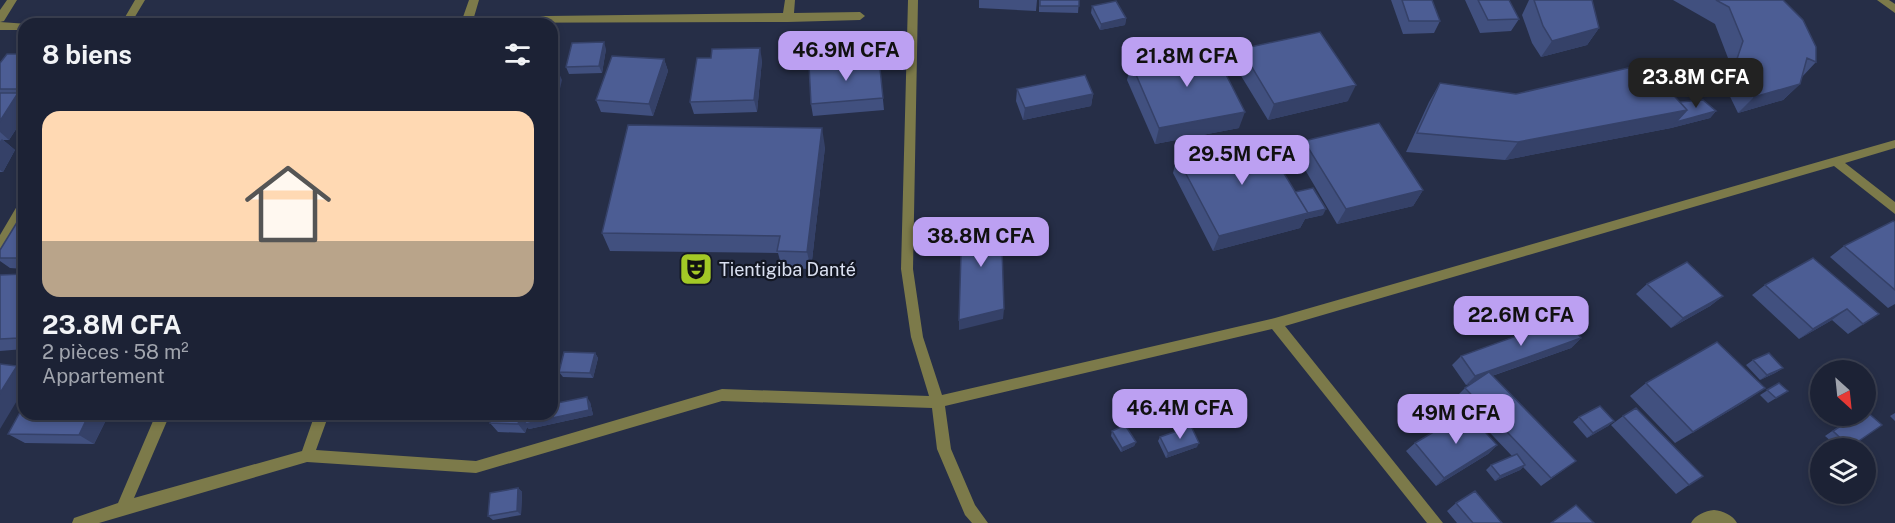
<!DOCTYPE html>
<html lang="fr">
<meta charset="utf-8">
<style>
body{margin:0;font-family:"Public Sans",sans-serif;background:#252a3d;color:#f1f3f6;height:100vh;display:flex;flex-direction:column;font-size:22px;white-space:nowrap}
*{box-sizing:border-box;margin:0}
p{font-size:20px;color:#a0a4ad}
.icon{flex:none;width:33px;height:33px;fill:none;stroke:currentColor;stroke-width:2;stroke-linecap:round;stroke-linejoin:round}
.map{position:relative;flex:1;overflow:hidden}
.sheet{position:absolute;left:18px;top:18px;width:540px;height:402px;display:flex;flex-direction:column;background:#1c2235;border-radius:18px;box-shadow:0 3px 9px #0003,0 0 0 2px #3a3f50}
.sheet>*{flex:none}
.needle{width:39px;rotate:153deg}
.fabs{position:absolute;left:1810px;top:360px;display:grid;gap:12px}
.fabs a{display:grid;place-items:center;width:66px;height:66px;border-radius:50%;background:#1c2235;box-shadow:0 3px 9px #0003,0 0 0 2px #3a3f50;font-size:30px}
.price{position:absolute;translate:-50% -51px;padding:0 14px;border-radius:12px;background:#bca0f2;color:#111;font-size:20px;line-height:39px;filter:drop-shadow(0 2px 3px #0008)}
.price::after{content:'';position:absolute;left:50%;top:36px;width:18px;height:14px;margin-left:-9px;background:inherit;clip-path:polygon(0 0,100% 0,50% 100%)}
.price.selected{background:#222;color:#fff}
ul{padding:0;list-style:none}
li{display:grid;align-content:center;gap:12px;height:318px;padding:0 24px}
li+li{border-top:2px solid #3a3f50}
li span{display:grid;place-items:center;height:186px;border-radius:18px;color:#555}
li>.icon{margin-inline-start:auto}
span .icon{width:108px;height:108px;fill:#fffc;stroke-width:1}
li b{font-size:26px}
h2{display:flex;justify-content:space-between;align-items:center;height:72px;padding:0 24px;font-size:26px}
.map>svg:first-child{display:block}
.lines{fill:none;stroke-linecap:round;stroke-linejoin:round}
.street{fill:#7c7a4a;fill-rule:evenodd}
.wall{fill:#41507f}
.shaded-wall{fill:#354168}
.building{fill:#4c5d94;stroke:#354168;stroke-width:1.5}
.labels{text-anchor:middle;dominant-baseline:central;stroke-width:4.5;stroke-linejoin:round;paint-order:stroke}
.poi-label{font-size:18px;fill:#dae0f1;stroke:#131723;text-anchor:start}
</style>
<div class="map">
<svg width="1895" height="523" viewBox="0 0 1895 523">
<rect width="100%" height="100%" fill="#262e47"/>
<g class="lines">
<path class="street" d="M7,0h10l-13,21 -4,1v-12z
M135,0h10l-12,20 330,-3 6,-17h10l-5,17 309,-4 2,-13h10l-1,13 66,-1 5,4 -5,4 -72,2 -667,2z
M908,0h10l-5,269 10,68 19,58 333,-77 620,-178v8l-50,15 50,39v12l-61,-48 -549,160 158,197h-16l-155,-194 -327,77 6,43 24,56 13,18h-16l-7,-8 -28,-66 -5,-41 -210,-7 -246,72 -169,-11 -208,61h-27l2,-5 44,-15 38,-89h14l-36,84 168,-47 13,-37h14l-13,36 160,11 246,-72 207,7 -18,-59 -10,-68z
M1877,0h12l6,4v9z
M0,22l28,2h-4v6h-24z
M24,199v16l-20,34 -4,2v-16l20,-34z
M1714,510c9,1 19,5 23,13h-46c4,-8 14,-12 23,-13z"/>
</g>
<path class="wall" d="M979,0h58l-1,11 -57,-3z
M1039,0h40l-1,13 -39,-1z
M1391,0h41l8,21 -6,12 -31,1z
M1465,0h44l10,19 -8,12 -31,2z
M1529,0h64l-1,1 7,27 -12,17 -46,12 -9,-14 -10,-28z
M1673,0h110l33,62 -14,15 -2,7 -17,16 -45,13 -17,-35 7,-20 -13,-34z
M1092,6l34,12 -1,7 -25,5 -9,-17z
M606,49l-4,24 -33,1 -3,-7z
M1241,49l107,52 -80,19 -33,-54z
M24,54v63l-15,23h-6l12,10 -12,22h-3v-109z
M664,59l4,12 -15,45 -52,-4 -5,-12z
M879,59l5,51 -71,6 -2,-12z
M762,60l-5,52 -63,2 -4,-12z
M1131,63l108,65 -84,16 -28,-64z
M1440,83l76,11 164,8 36,9 -6,7 -39,10 -166,32 -99,-8 23,-50z
M1017,89l76,5 -2,12 -68,14 -7,-19z
M1304,141l119,49 -10,16 -76,18 -40,-68z
M825,147l-14,122 -29,-1 -4,-15 -168,-2 -8,-18z
M1177,157l118,35 28,23 -18,4 -5,9 -87,23 -40,-78z
M24,211v58l-14,-1 -10,-7v-11z
M1895,222v82l-7,4 -58,-51 14,-11z
M24,274v75l-24,2v-76z
M1647,284l76,12 -13,10 -39,22 -35,-34z
M1765,285l114,29 -31,20 -16,-14 -33,19 -47,-44z
M1581,338l-10,10 -79,28 73,93 -24,17 -18,-19 -3,3 -25,11 -9,-11 5,-5 21,-9 -56,-59 9,-9 8,-5 -7,2 -14,-20 9,-9z
M595,353l3,5 -5,20 -30,-1 -4,-5z
M1753,360l30,8 -8,5 -15,7 -14,-15z
M1646,383l100,18 -71,42 -45,-47z
M1779,383l9,8 -20,12 -8,-8z
M590,402l3,13 -64,14 -2,-2 -2,6 -27,-1 -8,-9z
M1895,413v8l-5,-5z
M109,414l-15,30 -69,-1 -17,-9z
M1623,416l66,69 -13,9 -65,-69z
M1854,416h12l-16,31 -3,1h-8l-14,-12z
M1579,417l35,4 -6,5 -21,12 -14,-16z
M1112,431l24,11 -2,4 -13,6 -10,-16z
M1160,437l37,10 -31,11 -8,-17z
M1415,443l82,2 -9,9 -52,32 -30,-35z
M518,488l4,4 -1,23 -28,5 -5,-4z
M1456,503l46,20h-45l-10,-12z"/>
<path class="shaded-wall" d="M1126,18l-1,7 -25,5 1,-6z
M1599,28l-12,17 -46,12 11,-16z
M604,42l2,7 -4,24 -3,-7z
M760,48l2,12 -5,52 -3,-12z
M664,59l4,12 -15,45 -4,-12z
M555,64l7,16 -10,44v-49z
M1800,84l-17,16 -45,13 16,-16z
M1356,85l-8,16 -80,19 6,-16z
M18,93l6,5v19l-15,23 -9,-8v-11z
M1093,94l-2,12 -68,14 2,-12z
M1687,110l29,1 -6,7 -39,10 -166,32 13,-18z
M1245,112l-6,16 -84,16 4,-16z
M822,128l3,19 -14,122 -4,-17z
M2,139l13,11 -12,22 -3,-2v-29z
M1423,190l-10,16 -76,18 9,-15z
M1326,209l-3,6 -18,4 -5,9 -87,23 6,-15z
M1723,296l-13,10 -39,22 12,-10z
M1004,309l-1,10 -44,11v-10z
M1847,309l-15,11 -33,19 14,-10z
M1879,314l-15,10 -16,10 15,-10z
M24,327v14l-5,-3z
M1581,338l-10,10 -105,37 9,-9z
M595,353l3,5 -5,20 -3,-5z
M17,366l7,4v19l-24,40v-36z
M1783,368l-8,5 -15,7 7,-5z
M1765,388l-19,13 -71,42z
M587,397l3,5 3,13 -64,14 -2,-2 -2,6 -7,-9 3,-10h10z
M89,414h20l-15,30 -15,-9z
M1614,421l-6,5 -21,12 6,-5z
M1136,442l-2,4 -13,6 1,-4z
M1199,443l-2,4 -31,11 2,-5z
M1497,445l-9,9 -52,32 8,-8z
M1525,465l-5,5 -25,11 5,-5z
M518,488l4,4 -1,23 -4,-4z"/>
<path class="building" d="M1040,0h39v6h-39z
M1402,0h30l8,21h-31z
M1478,0h31l10,19 -31,1z
M1534,0h58l7,28 -47,13 -9,-15z
M1716,0h67l20,20 13,27v15l-9,-4 -7,26 -46,13 -18,-35 7,-21 -14,-34z
M1116,1l10,17 -25,6 -9,-18z
M1320,32l36,53 -82,19 -33,-55z
M604,42l-5,24 -33,1 6,-24z
M760,48l-6,52 -64,2 7,-44h14l1,-9z
M1213,49l32,63 -86,16 -28,-65z
M7,54h17v35h-24v-26z
M612,56l52,3 -15,45 -53,-4z
M879,59l4,39 -72,6 -2,-39z
M552,64h3l-3,11z
M1645,64l42,46 -169,32 -101,-9 23,-50 76,11z
M1085,75l8,19 -68,14 -8,-19z
M0,93h18l-18,28z
M1703,100l13,11 -40,11 11,-12 -7,-8z
M1379,123l44,67 -77,19 -42,-68z
M628,125l194,3 -15,124 -30,-1 3,-15 -178,-3z
M1262,137l46,76 -89,23 -42,-79z
M1313,188l13,21 -18,4 -13,-21z
M24,211v47h-24v-8z
M1001,219l3,90 -45,11 3,-99z
M1893,221l2,1v68l-51,-44z
M1813,258l66,56 -16,10 -16,-15 -34,20 -48,-44z
M1687,262l36,34 -40,22 -36,-34z
M24,274v53l-5,11 -19,1v-64z
M1566,318l15,20 -106,38 -14,-20z
M1717,342l48,46 -72,44 -47,-49z
M564,352l31,1 -5,20 -31,-1z
M1769,353l14,15 -16,7 -14,-15z
M0,364l17,2 -17,27z
M1489,372l87,89 -25,17 -86,-90z
M1779,383l9,8 -12,7 -9,-8z
M1866,383l8,7 -8,6z
M587,397l2,13 -64,14 3,-10h24v-10z
M24,405v9h65l-10,21 -71,-1z
M1600,406l14,15 -21,12 -14,-16z
M1636,408l67,68 -14,9 -66,-69z
M1866,411l16,14 -32,22 -17,-16 23,-15h10z
M1467,412l30,33 -53,33 -29,-35z
M493,414h28l-3,10 -28,-1z
M1125,425l11,17 -14,6 -10,-17z
M1191,426l8,17 -31,10 -8,-16z
M1517,454l8,11 -25,11 -9,-11z
M518,488l-1,23 -29,5 2,-23z
M1475,491l27,32h-29l-17,-20z
M1576,505l18,18h-43z"/>
<defs>
<symbol id="theatre-square" viewBox="-11 -11 22 22"><rect x="-9" y="-9" width="18" height="18" rx="4" fill="#a3c926" stroke="#131723"/><path d="M-5-5.5Q0-4 5-5.5V0Q5 5 0 6Q-5 5-5 0ZM-3.3-2.5H-1v1.5H-3.3ZM1-2.5H3.3v1.5H1ZM-2.8 1Q0 5.5 2.8 1Z" fill="#111"/></symbol>
</defs>
<g fill-rule="evenodd">
<use href="#theatre-square" x="677" y="250" width="38" height="38"/>
</g>
<g class="labels">
<g class="poi-label">
<text x="719" y="269">Tientigiba Danté</text>
</g>
</g>
</svg>
<div class="fabs">
<a><svg class="needle" viewBox="-14 -14 28 28"><path d="M0-13l5 13h-10z" fill="#e53935"/><path d="M0 13l5-13h-10z" fill="#a0a4ad"/></svg></a>
<a><svg class="icon" aria-label="layers" viewBox="0 0 24 24"><path d="M12 4l9 5-9 5-9-5zM3 14l9 5 9-5"/></svg></a>
</div>
<b class="price" style="left:846px;top:82px">46.9M CFA</b>
<b class="price" style="left:1187px;top:88px">21.8M CFA</b>
<b class="price selected" style="left:1696px;top:109px">23.8M CFA</b>
<b class="price" style="left:1242px;top:186px">29.5M CFA</b>
<b class="price" style="left:981px;top:268px">38.8M CFA</b>
<b class="price" style="left:1521px;top:347px">22.6M CFA</b>
<b class="price" style="left:1180px;top:440px">46.4M CFA</b>
<b class="price" style="left:1456px;top:445px">49M CFA</b>
<section class="sheet">
<h2>8 biens<svg class="icon" aria-label="filters" viewBox="0 0 24 24"><path d="M4 7h16M4 17h16"/><circle cx="9" cy="7" r="2"/><circle cx="15" cy="17" r="2"/></svg></h2>
<ul>
<li><span style="background:linear-gradient(#ffd9b3 70%,#b9a48a 0)"><svg class="icon" aria-label="home" viewBox="0 0 24 24"><path d="M3 11l9-7 9 7M6 9v11h12V9"/></svg></span><div><b>23.8M CFA</b><p>2 pièces · 58 m²</p><p>Appartement</p></div></li>
</ul>
</section>
</div>
